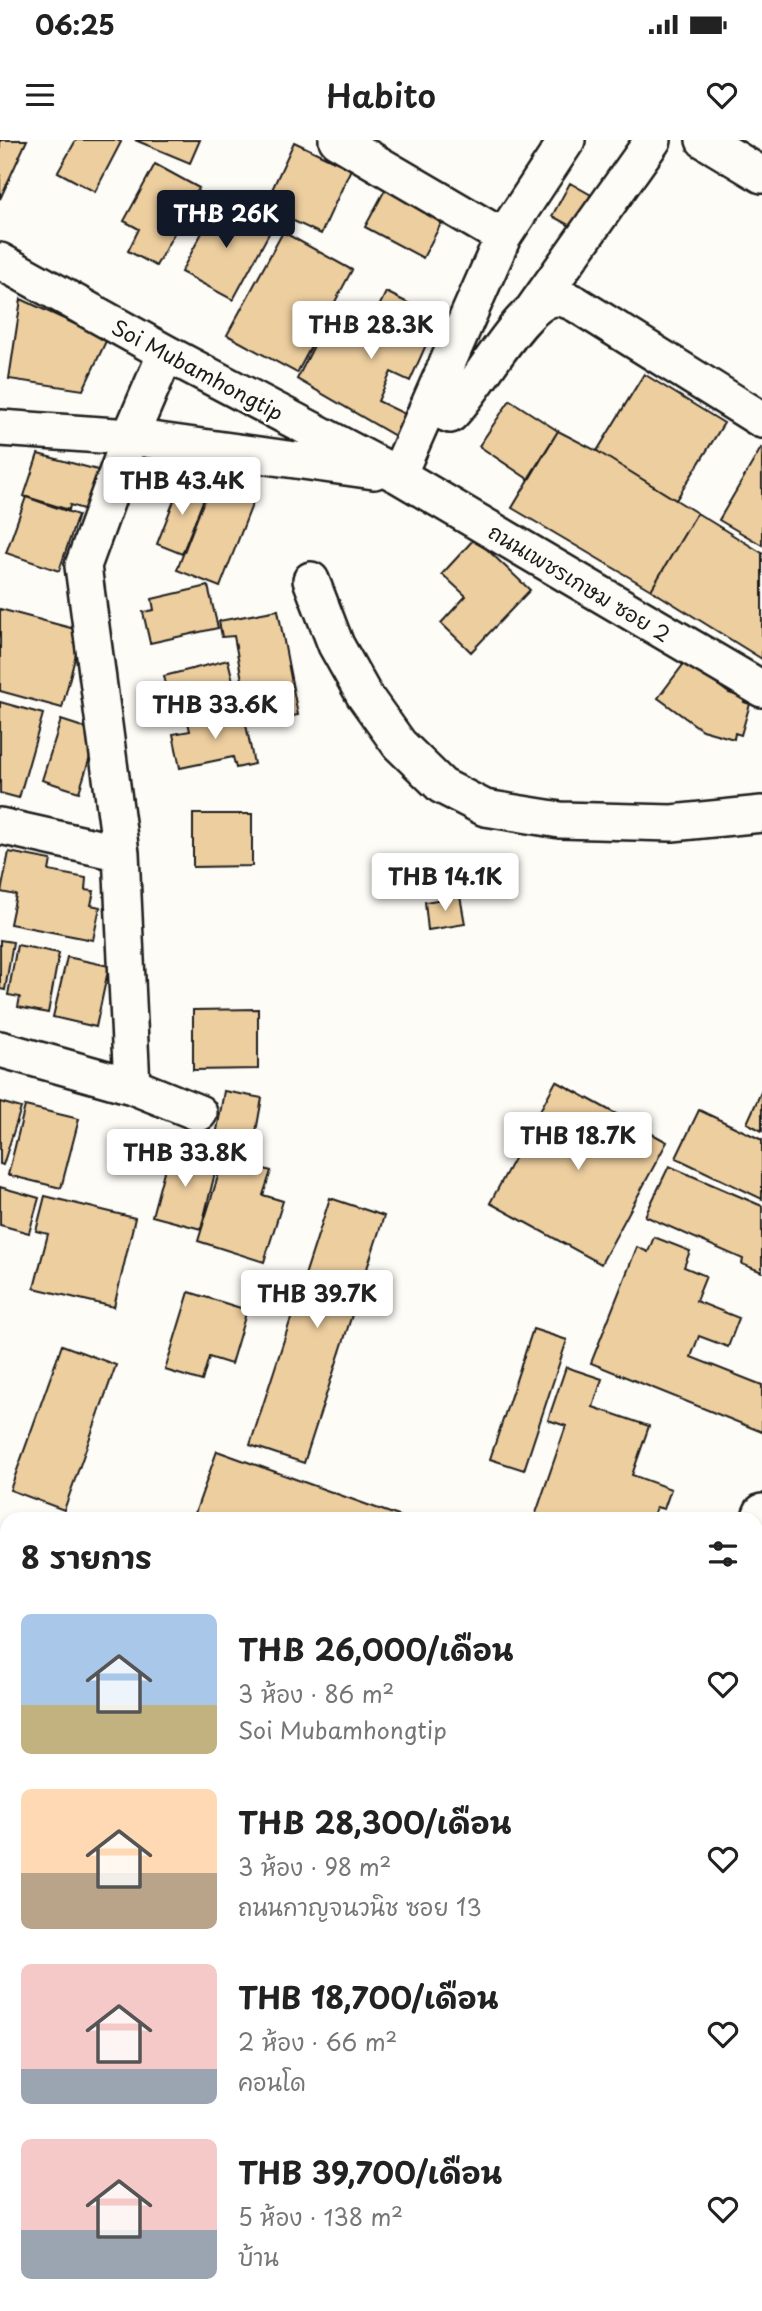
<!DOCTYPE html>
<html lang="th">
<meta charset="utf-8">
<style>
body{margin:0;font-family:"Playpen Sans","Playpen Sans Thai",sans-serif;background:#f6f6f6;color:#222;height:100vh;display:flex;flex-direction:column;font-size:26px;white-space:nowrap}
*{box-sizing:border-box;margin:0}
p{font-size:23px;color:#767676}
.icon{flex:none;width:38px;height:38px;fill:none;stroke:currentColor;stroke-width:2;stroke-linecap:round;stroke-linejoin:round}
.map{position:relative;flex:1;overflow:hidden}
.sheet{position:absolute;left:0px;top:1372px;width:763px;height:800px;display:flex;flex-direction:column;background:#fff;border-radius:21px 21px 0 0;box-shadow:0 4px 10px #0003}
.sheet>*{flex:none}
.price{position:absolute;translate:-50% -60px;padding:0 16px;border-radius:7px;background:#fff;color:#222;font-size:23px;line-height:46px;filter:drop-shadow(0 2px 4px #0008)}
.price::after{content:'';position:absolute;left:50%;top:42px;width:21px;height:16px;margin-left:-10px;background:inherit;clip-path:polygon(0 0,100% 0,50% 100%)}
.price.active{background:#111827;color:#fff}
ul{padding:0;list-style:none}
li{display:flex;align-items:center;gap:21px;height:175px;padding:0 21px}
li span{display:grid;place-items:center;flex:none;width:196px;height:140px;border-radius:10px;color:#555}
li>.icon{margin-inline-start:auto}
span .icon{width:84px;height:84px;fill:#fffc;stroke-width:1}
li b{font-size:30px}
h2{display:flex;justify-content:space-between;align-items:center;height:84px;padding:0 21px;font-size:30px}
.status{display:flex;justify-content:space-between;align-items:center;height:49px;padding:0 35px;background:#fff;direction:ltr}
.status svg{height:19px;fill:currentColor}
header{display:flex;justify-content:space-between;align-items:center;height:91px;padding:0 21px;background:#fff;font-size:32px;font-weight:600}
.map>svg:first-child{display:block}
.building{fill:#edce9f;stroke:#1c1c1c;stroke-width:2}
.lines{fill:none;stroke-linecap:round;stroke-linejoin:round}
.minor-casing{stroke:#1c1c1c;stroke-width:40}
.minor{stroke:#fdfcf7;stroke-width:35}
.labels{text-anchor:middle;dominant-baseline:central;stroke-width:5;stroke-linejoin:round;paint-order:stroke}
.street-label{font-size:21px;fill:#1c1c1c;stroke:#fdfcf7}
</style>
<div class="status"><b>06:25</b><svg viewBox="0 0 49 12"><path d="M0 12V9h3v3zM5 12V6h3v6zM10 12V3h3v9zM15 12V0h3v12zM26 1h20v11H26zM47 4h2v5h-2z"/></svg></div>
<header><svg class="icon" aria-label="menu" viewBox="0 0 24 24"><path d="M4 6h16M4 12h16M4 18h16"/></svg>Habito<svg class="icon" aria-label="heart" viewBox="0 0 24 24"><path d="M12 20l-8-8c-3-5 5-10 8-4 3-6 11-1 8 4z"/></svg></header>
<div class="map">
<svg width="762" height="2171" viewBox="0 0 762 2171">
<rect width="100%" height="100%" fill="#fdfcf7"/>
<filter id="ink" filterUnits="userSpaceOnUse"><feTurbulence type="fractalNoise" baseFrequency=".0143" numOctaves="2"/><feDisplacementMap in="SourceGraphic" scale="14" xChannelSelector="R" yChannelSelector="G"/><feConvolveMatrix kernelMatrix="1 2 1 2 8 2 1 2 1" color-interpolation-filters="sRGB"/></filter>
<g filter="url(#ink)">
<path class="building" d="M0,0h27l-27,59z
M76,0h41l4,2 -26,50 -37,-20z
M135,0h65l-10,23z
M294,2l57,27 -30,65 -57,-27z
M155,24l44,24 -43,78 -28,-15 11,-22 -15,-8z
M570,43l21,12 -17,33 -22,-12z
M386,48l58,30 -21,40 -58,-31z
M220,59l52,29 -39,72 -52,-28z
M283,92l69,38 -55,103 -70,-38z
M386,152l52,26 -28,63 -19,-9 -13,29 29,14 -10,22 -100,-58 25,-49 29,15 17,-34 7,4z
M21,159l86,40 -24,51 -74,-11z
M644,234l80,49 -48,77 -79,-49z
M510,260l48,31 -30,48 -49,-33z
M558,291l39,20 100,62 -46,77 -139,-82z
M761,308l1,1v96l-43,-25z
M38,314l67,18 -12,40 -23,-7 -1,5 -45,-14z
M182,340l25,11 -25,63 -25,-10z
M210,345l43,17 -33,85 -43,-17z
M26,357l52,18 -19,56 -53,-18z
M697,373l65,40v106l-111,-69z
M475,398l55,52 -59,62 -30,-29 25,-27 -24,-22z
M208,446l10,42 -68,15 -7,-31 11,-2 -2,-11z
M0,469l82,22 -20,77 -62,-17z
M278,470l20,105 -48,9 -16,-88 -12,1 -3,-16z
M228,520l10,42 -64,16 -10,-42z
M686,521l43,32 16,5 -1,4 6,2 -9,31 -6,-2 -1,6 -32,-9 -44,-32z
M0,562l43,12 -24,84 -19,-5z
M243,570l11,54 -18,4 -3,-11 -53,11 -7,-34 17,-3 -2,-9z
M61,580l37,12 -19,60 -37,-12z
M193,674h59v52l-59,1z
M9,712l42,8 -2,11 37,7 -1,12 9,1 -3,14 9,2 -7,33 -83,-16 6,-29 -15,-3z
M460,756l5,28 -37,6 -3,-28z
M0,800l13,2 -8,48 -5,-1z
M17,805l42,8 -11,60 -30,-6 2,-10 -12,-2z
M67,817l42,9 -13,61 -43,-10z
M258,869v60l-65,1v-60z
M556,941l111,61 -66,122 -111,-61z
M762,950v41l-15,-8z
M224,951l38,7 -8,45 -38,-7z
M0,962l21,6 -18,57 -3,-1z
M25,966l54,13 -18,69 -53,-13z
M699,970l63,30v59l-86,-41z
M170,1009l48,12 -17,68 -49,-13z
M224,1017l47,14 -8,24 20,6 -19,61 -66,-21z
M669,1026l93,40v66l-20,-8 1,-5 -98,-43z
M0,1047l39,11 -10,35 -29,-8z
M45,1056l90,22 -21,89 -80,-19 14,-54 -12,-3z
M330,1058l54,18 -80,247 -54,-18z
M654,1097l36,14 -6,16 22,9 -10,25 43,17 -11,29 -29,-11 -8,21 71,28v47l-171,-69 46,-116 11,5z
M189,1152l58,18 -16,54 -22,-7 -7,24 -37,-11z
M533,1189l34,11 -43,130 -34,-11z
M62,1205l54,20 -52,145 -54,-20z
M566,1227l36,12 -9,28 56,19 -17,49 39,14 -7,20 -8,-2 -4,12h-118l32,-93 -18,-6z
M217,1311l190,68h-214z
M0,1428l7,2v37l-7,20z
M762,1440v161l-6,-2v-143z
M7,1510v78l-7,-3v-56z
M0,1647l7,3v83l-7,-3z
M756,1720l6,3v14l-6,13z
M762,1817v51l-6,-1v-32z
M756,1888l6,3v65l-6,-2z
M756,1970l6,2v38l-6,14z
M0,2035l7,2v77l-7,-2z
M159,2165h231l19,6h-231z
M665,2165h76l-2,6h-71l-5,-2z"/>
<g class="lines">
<defs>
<path id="minor" d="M337,0l166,97
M704,0l58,35
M0,121l166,92 232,122 364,214
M534,168l119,-168
M429,266l21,9c27,-25 72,-114 105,-117 7,0 15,3 21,6l186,116
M0,288l130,9 244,34
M398,335l105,-238 64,-97
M311,440l25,65 28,50 35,49 43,42 43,22 75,12 112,3 90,-9
M0,686l121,27
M0,909l132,37 67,27
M132,946l-11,-233 -38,-287 47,-129 36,-84
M756,1387l6,-15
M0,1629l7,2
M756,1651l6,2
M0,1834l7,-22
M0,1894l7,2
M756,2075l6,-17
M9,2165l19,6
M466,2171l2,-6"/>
</defs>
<use href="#minor" class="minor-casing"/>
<use href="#minor" class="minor"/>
</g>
</g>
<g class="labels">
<g class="street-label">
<text transform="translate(198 229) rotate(28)">Soi Mubamhongtip</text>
<text transform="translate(580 442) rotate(31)">ถนนเพชรเกษม ซอย 2</text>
</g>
</g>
</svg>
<b class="price active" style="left:226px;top:110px">THB 26K</b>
<b class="price" style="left:371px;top:221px">THB 28.3K</b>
<b class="price" style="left:182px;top:377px">THB 43.4K</b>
<b class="price" style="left:215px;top:601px">THB 33.6K</b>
<b class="price" style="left:445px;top:773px">THB 14.1K</b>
<b class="price" style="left:578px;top:1032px">THB 18.7K</b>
<b class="price" style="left:185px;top:1049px">THB 33.8K</b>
<b class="price" style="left:317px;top:1190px">THB 39.7K</b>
<section class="sheet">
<h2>8 รายการ<svg class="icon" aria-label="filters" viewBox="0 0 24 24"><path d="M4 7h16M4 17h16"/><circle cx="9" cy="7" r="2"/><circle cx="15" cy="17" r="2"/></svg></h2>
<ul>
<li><span style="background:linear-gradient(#a9c7e8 65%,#c2b280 0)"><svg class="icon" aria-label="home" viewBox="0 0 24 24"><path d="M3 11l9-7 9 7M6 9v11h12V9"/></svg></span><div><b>THB 26,000/เดือน</b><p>3 ห้อง · 86 m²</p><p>Soi Mubamhongtip</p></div><svg class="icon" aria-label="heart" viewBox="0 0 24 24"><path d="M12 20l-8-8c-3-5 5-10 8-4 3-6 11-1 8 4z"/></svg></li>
<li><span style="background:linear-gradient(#ffd9b3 60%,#b9a48a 0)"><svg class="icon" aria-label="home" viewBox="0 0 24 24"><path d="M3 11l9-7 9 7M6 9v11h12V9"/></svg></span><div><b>THB 28,300/เดือน</b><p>3 ห้อง · 98 m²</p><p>ถนนกาญจนวนิช ซอย 13</p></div><svg class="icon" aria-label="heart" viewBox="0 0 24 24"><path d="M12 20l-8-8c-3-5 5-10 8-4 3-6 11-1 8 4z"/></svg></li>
<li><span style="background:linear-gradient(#f6c9c9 75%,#9aa5b1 0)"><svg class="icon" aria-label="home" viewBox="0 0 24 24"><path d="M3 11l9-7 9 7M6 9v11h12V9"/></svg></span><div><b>THB 18,700/เดือน</b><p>2 ห้อง · 66 m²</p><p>คอนโด</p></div><svg class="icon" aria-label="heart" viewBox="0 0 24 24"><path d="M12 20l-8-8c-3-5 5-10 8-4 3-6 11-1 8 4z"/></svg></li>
<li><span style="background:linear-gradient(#f6c9c9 65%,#9aa5b1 0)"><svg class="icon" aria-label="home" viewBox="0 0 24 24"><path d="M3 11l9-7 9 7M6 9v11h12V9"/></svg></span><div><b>THB 39,700/เดือน</b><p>5 ห้อง · 138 m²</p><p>บ้าน</p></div><svg class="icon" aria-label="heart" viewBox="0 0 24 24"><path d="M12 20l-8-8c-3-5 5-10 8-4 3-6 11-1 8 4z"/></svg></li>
</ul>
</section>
</div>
